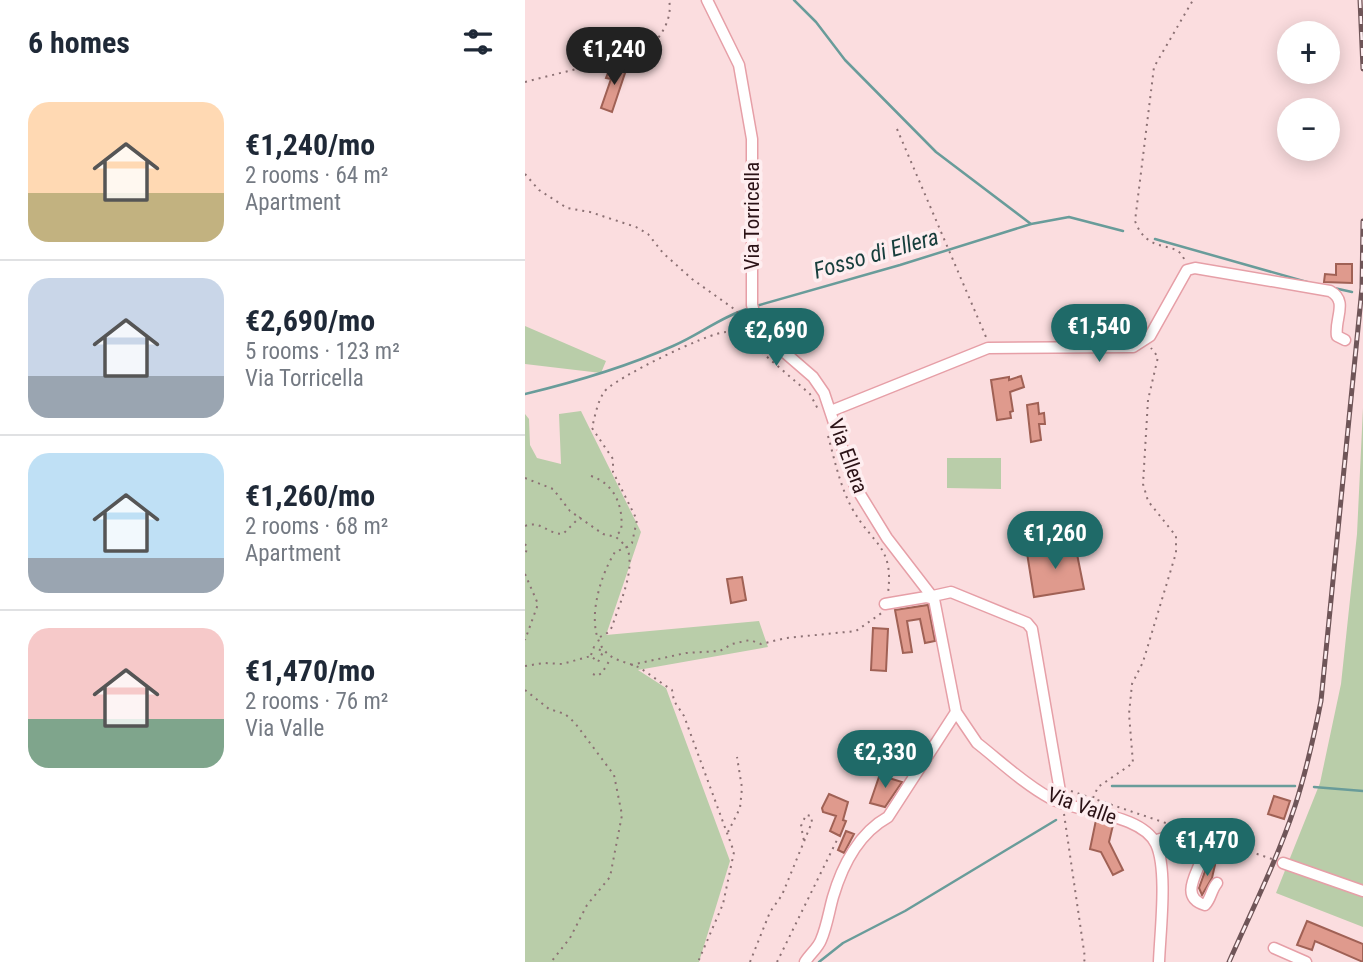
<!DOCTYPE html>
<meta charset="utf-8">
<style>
body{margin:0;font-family:"Roboto Condensed",sans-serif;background:#f6f6f7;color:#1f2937;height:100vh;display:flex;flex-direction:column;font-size:26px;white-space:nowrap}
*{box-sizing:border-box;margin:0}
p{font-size:23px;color:#747a83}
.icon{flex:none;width:38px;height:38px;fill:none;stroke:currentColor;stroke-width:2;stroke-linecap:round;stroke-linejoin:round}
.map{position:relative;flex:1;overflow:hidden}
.side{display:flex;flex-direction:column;background:#fff;width:525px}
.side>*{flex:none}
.controls{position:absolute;left:752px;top:21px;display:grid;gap:14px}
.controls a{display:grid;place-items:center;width:63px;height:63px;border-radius:50%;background:#fff;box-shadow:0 4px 18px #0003;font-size:35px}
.price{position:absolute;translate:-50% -60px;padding:0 16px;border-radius:24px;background:#1f6a68;color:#fff;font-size:23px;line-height:46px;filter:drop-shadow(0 2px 4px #0008)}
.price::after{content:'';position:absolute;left:50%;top:42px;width:21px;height:16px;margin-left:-10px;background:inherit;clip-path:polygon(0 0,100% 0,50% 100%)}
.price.selected{background:#222;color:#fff}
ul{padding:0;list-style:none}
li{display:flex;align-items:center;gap:21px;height:175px;padding:0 28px}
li+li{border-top:2px solid #e0e1e3}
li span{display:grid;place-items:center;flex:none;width:196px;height:140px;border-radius:21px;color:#555}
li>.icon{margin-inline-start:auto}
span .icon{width:84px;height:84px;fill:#fffc;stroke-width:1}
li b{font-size:30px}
h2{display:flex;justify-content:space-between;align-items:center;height:84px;padding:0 28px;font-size:30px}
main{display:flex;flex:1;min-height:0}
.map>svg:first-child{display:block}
.green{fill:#b9cda9}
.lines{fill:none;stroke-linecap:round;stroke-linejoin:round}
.stream{stroke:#699c9a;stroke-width:2.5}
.building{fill:#df9a8d;stroke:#a06155;stroke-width:2}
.minor-casing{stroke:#e69fa7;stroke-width:13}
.path{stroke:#8c7174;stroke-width:2;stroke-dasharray:2 5;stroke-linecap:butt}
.minor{stroke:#fff;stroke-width:10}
.rail-casing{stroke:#6f5558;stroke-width:5}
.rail{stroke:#feeef0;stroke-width:2.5;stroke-dasharray:8;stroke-linecap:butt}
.labels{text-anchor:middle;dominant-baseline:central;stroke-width:7;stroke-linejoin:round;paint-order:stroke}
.street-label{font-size:21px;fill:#2b1216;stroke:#feeef0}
.water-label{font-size:23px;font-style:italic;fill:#163e3c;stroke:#feeef0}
</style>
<main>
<section class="side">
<h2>6 homes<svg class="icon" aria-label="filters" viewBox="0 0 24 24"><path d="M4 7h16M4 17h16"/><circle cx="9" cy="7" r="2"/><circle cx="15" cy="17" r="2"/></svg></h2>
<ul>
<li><span style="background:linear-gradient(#ffd9b3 65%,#c2b280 0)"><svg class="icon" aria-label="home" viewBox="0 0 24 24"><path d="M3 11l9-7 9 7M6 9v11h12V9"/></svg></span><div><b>€1,240/mo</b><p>2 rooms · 64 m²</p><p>Apartment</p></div></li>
<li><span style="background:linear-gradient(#c9d6e8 70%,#9aa5b1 0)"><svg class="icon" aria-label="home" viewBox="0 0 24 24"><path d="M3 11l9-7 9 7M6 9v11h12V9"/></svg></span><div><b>€2,690/mo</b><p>5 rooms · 123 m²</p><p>Via Torricella</p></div></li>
<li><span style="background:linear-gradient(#bfe0f5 75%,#9aa5b1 0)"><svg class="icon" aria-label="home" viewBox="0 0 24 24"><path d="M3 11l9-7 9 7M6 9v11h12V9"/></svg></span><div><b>€1,260/mo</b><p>2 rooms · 68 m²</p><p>Apartment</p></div></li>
<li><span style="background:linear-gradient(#f6c9c9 65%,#7fa58c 0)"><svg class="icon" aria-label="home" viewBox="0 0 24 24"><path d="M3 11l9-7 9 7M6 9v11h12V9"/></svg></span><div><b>€1,470/mo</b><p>2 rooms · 76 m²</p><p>Via Valle</p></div></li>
</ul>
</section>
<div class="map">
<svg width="838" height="962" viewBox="0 0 838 962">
<rect width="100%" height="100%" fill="#fbdddf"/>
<path class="green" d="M0,326l81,35 -5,12 -76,-9z
M838,408v519l-87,-34 44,-110 21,-99 16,-150z
M56,411l60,121 -35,103 153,-14 9,26 -130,23 28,18 64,173 -31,101h-174v-548l4,5 1,26 7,13 24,6 -2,-50z
M422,458h54v31l-54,-1z"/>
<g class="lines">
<path class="stream" d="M269,0l22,22 29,38 91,92 95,72
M630,239l159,45
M809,288l18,4
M231,306l144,-41 131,-41 38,-7 54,14
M0,394c50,-12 101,-27 148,-48 26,-11 49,-30 77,-38
M587,786h183
M789,787l49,4
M294,962l24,-19 62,-32 151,-91"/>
</g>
<path class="building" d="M95,61l8,3 -16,48 -11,-4 10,-29 -5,-1 3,-8 7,3z
M811,264h16v19l-28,-1 1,-8 11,1z
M496,376l3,11 -14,5 3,19 -3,1 1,6 -14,2 -6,-40 18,-3v3z
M513,403l1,11 5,-1 1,11h-6l2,16 -10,2 -4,-37z
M550,544l9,45 -50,8 -7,-44z
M217,577l4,23 -15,3 -4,-24z
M403,605l7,36 -10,2 -5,-24 -13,2 5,31 -9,1 -8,-43z
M348,628l15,1 -2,42 -15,-1z
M356,771l9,3 -1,4 13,4 -17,25 -15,-4z
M304,794l19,8 -5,18 3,1 -6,15 -10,-5 6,-15 -13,-4 -1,-4z
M749,796l16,5 -6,18 -16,-5z
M571,820l17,5 -4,17 14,28 -10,5 -12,-23 -11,-3z
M321,831l8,3 -10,19 -6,-3z
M683,863l7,2 -3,13 -10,17 -3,-7z
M782,921l56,23v18l-48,-21 -3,9 -15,-5z"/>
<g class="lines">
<defs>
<path id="minor" d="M182,0l32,65 13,74v166l6,20 10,13 45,39 11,16 31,93 32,52 47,61 22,113 21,31c23,18 47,41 73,55 27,15 91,15 106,46 12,26 4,88 3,118
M306,411l157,-63 145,-1 17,-11 37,-66 8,-2 135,23c19,10 4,28 7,45l8,4
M408,596l18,-4 76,31 5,6 30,174
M360,604l41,-7 8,2
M630,841c14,-7 36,0 48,10 1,15 -28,45 2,54 6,-6 6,-15 12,-22
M758,863l80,28
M749,948l32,14
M280,962c5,-8 13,-14 16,-22 6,-14 8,-29 12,-43 9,-31 26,-64 55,-80l68,-105"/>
</defs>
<use href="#minor" class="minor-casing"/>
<path class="path" d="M0,82l67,-17 23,-10 21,4c18,-12 38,-36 33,-59
M372,129l89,208
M0,174l14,16 28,18 23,4 46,15 12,7 15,19 29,26 45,32 8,24 6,8 59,51 9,17
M659,259c-8,-20 -36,-3 -49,-38l19,-154 39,-67
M303,436c7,25 12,51 25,74 20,35 41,36 35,83
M66,476c24,8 33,31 30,55l-6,5
M0,478l28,11 17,22 33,23 13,3 11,10 -12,5c-16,25 -33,81 -6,103 9,7 22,8 31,13 11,7 21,15 32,22l2,11 10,15 50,136 -11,52 -25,58
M0,526c16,-6 22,8 38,8l17,-17
M0,544l2,3 -2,10
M0,574l13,30 -13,36
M75,637l9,-5 3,-5c7,-23 24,-56 15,-80l5,-4 5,-23 -24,-48v-13l-21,-31c3,-12 5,-25 12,-36 9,-13 105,-60 122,-60 8,0 17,7 24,11
M66,655l3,-8 8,4
M106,665l55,-12 34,-2 12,-7 18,-4 11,4 25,-6 70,-7 27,-19
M0,666l19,-3 18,1 29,-8 7,6 5,-10
M68,674l4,2 5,-3 9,-15
M0,690l24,19 16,5 10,9 39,52 8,40 -12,62 -23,28 -17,33 -19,24
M546,791l201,68
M568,798l5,-11 35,-24 -4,-49 3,-30 11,-22 33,-109v-17l-28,-35 -5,-17 5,-84 10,-43 -7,-9
M539,814l21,144 -1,4
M203,832l12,-24 2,-20 -5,-31
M225,962l20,-50 12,-17 30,-73 -1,-6 -5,-1 -5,11 3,15
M252,962l60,-122"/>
<use href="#minor" class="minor"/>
<defs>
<path id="rail" d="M835,0l3,69
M704,962c23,-52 48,-102 66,-156 11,-34 19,-70 26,-105l41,-413 1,-67"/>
</defs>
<use href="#rail" class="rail-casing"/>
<use href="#rail" class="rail"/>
</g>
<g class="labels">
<g class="street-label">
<text transform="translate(227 216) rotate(-90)">Via Torricella</text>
<text transform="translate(323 456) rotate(70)">Via Ellera</text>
<text transform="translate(557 806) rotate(20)">Via Valle</text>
</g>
<g class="water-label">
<text transform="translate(351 254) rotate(-16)">Fosso di Ellera</text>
</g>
</g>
</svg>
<div class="controls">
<a>+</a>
<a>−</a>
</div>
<b class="price selected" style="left:89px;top:87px">€1,240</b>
<b class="price" style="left:574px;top:364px">€1,540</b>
<b class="price" style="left:251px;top:368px">€2,690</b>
<b class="price" style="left:530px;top:571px">€1,260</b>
<b class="price" style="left:360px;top:790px">€2,330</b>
<b class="price" style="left:682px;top:878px">€1,470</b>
</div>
</main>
